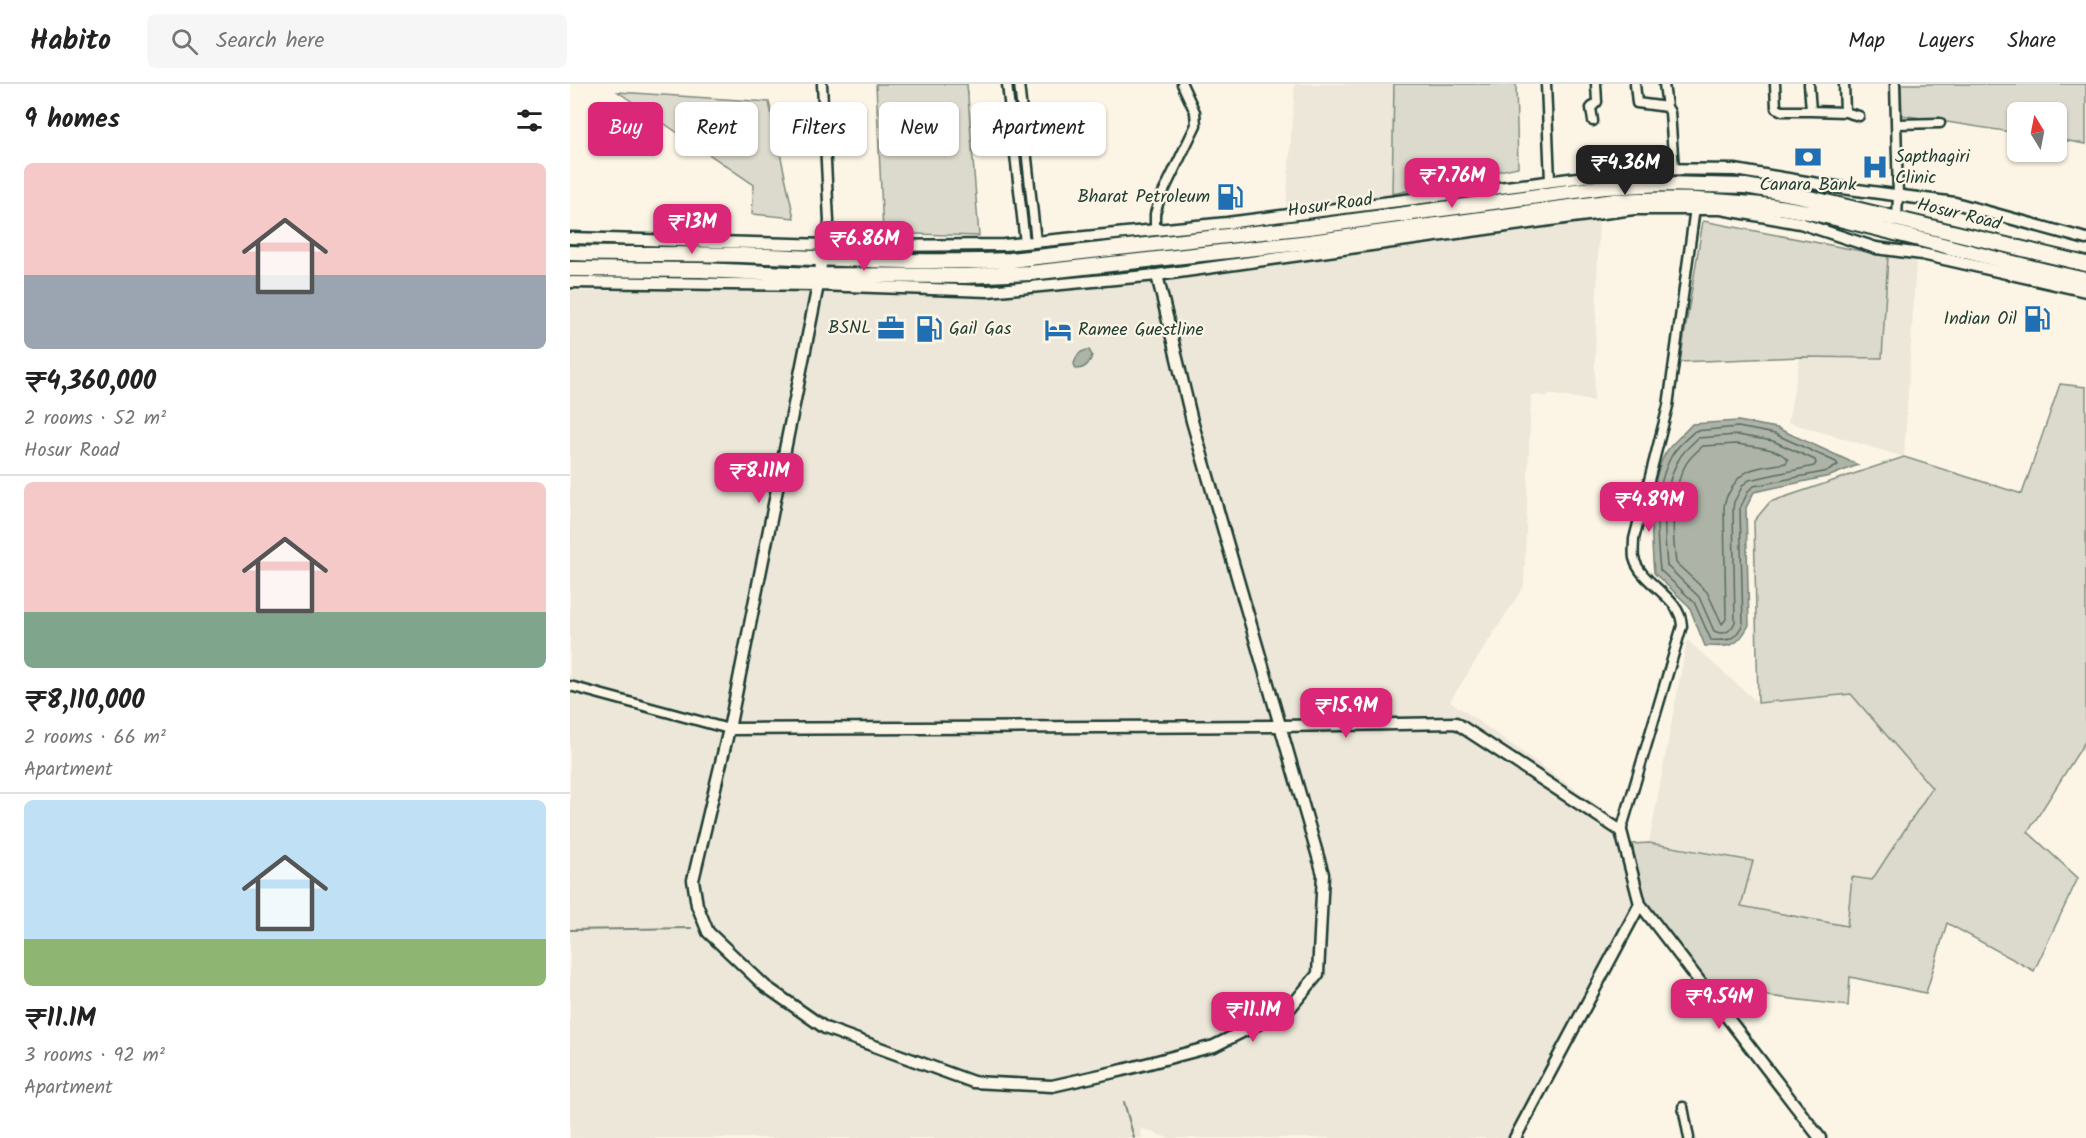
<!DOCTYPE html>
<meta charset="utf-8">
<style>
body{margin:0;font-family:Kalam,sans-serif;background:#f6f6f6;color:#222;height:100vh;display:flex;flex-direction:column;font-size:22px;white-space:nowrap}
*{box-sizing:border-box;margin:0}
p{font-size:20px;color:#767676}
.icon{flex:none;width:33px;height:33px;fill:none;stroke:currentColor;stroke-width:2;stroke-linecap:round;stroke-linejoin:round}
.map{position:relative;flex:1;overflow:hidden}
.panel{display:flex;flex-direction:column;background:#fff;width:570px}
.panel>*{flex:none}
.top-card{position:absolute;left:18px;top:18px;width:570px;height:54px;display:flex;gap:12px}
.needle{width:39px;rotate:350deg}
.buttons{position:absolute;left:1437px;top:18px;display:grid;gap:12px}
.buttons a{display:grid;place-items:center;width:60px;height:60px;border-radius:9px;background:#fff;box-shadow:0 2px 4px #0004;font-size:30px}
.price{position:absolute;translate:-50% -51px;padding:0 14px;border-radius:12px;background:#db2777;color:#fff;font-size:20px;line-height:39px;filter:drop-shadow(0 2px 3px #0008)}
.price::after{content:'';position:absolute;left:50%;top:36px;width:18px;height:14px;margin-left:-9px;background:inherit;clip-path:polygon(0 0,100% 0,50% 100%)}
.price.selected{background:#222;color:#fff}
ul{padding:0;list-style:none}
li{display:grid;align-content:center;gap:12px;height:318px;padding:0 24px}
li+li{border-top:2px solid #e0e0e0}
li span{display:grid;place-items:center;height:186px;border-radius:9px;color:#555}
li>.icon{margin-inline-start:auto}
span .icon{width:108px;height:108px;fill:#fffc;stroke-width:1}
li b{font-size:26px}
h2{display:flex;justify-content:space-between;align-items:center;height:72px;padding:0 24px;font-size:26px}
.pill{padding:0 21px;border-radius:9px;background:#fff;box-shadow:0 2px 4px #0004;font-size:21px;line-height:54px}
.pill.selected{background:#db2777;color:#fff}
header{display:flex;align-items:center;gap:36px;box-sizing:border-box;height:84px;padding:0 30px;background:#fff;border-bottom:2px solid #e0e0e0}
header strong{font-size:28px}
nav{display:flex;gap:33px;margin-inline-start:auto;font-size:21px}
.search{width:420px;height:54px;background:#f6f6f6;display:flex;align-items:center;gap:15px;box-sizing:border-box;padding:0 21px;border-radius:9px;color:#767676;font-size:22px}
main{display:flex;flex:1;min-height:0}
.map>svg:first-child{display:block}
.built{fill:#ece7d8}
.green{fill:#dcdacc;stroke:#7e8c80;stroke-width:1.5}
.water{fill:#aeb3a7;stroke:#758479;stroke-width:1.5}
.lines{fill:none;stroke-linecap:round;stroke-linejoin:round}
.shore{stroke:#586c62;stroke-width:1.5}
.stream{stroke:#758479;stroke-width:2}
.minor-casing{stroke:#1f3d34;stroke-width:13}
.tertiary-casing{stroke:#1f3d34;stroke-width:15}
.trunk-casing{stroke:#1f3d34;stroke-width:18}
.minor{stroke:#fcf5e5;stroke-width:8}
.tertiary{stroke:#fcf5e5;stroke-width:10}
.trunk{stroke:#fcf5e5;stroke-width:14}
.labels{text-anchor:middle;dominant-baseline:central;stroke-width:4.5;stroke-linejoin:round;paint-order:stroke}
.poi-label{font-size:18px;fill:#1f3d34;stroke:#fcf5e5;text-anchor:start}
.street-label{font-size:18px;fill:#1f3d34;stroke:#fcf5e5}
</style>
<header>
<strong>Habito</strong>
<div class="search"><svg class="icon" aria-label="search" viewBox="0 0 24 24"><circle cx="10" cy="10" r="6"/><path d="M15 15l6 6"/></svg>Search here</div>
<nav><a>Map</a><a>Layers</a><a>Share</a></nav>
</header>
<main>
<section class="panel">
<h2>9 homes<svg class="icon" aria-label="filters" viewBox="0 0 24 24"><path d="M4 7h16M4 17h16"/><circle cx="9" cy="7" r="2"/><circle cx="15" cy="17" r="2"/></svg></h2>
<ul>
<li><span style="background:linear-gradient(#f6c9c9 60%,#9aa5b1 0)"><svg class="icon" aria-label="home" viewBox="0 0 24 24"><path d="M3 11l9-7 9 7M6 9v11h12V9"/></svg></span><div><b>₹4,360,000</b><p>2 rooms · 52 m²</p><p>Hosur Road</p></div></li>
<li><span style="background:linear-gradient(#f6c9c9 70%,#7fa58c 0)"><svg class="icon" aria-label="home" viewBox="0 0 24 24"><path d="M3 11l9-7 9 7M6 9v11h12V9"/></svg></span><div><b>₹8,110,000</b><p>2 rooms · 66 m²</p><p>Apartment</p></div></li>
<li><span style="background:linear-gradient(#bfe0f5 75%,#8fb573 0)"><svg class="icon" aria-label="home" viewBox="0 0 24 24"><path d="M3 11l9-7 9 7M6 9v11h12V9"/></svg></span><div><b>₹11.1M</b><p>3 rooms · 92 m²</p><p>Apartment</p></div></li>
</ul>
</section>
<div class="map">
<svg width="1516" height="1054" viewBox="0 0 1516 1054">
<rect width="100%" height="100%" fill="#fcf5e5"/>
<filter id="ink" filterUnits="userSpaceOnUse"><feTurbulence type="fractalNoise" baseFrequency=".0167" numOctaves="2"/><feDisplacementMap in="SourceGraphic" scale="12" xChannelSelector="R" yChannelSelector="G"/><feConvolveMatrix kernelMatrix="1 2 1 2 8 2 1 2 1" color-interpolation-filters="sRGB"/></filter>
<g filter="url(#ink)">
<path class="built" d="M725,0h99l-2,110 -106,12z
M1029,134l-5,183 -46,-7v2l-17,-1 -7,191 -74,115 169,119 18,86 -115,232h-354l-28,-10 2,10h-572v-847l98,-2 320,4z
M1318,172l28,6 -12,195 -116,-35 12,-65 82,1z
M1117,556l71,63 93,-9 81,94 -60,92 -20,-2 -5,48 -106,-20 12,-45 -104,-18z"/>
<path class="green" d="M306,0h91l12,152 -96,-3z
M824,0h122l2,83 -126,27z
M1331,0h185v60l-29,-5 -1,-27h-38l-1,21 -115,-18z
M48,8l151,10 25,116 -42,-4 2,-29z
M1133,137l185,35 -6,102 -82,-1 -120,5z
M1490,300l26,3v353l-58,92 50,46 -44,93 -87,-48 -21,70 -76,-16 -2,29 -136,-17 -68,-88 -12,-57 17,-1 104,18 -12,45 106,20 5,-49 20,3 60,-92 -81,-94 -93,9 -4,-182 16,-19 134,-45 118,37z"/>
<path class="water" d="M519,266l3,5c-2,8 -7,14 -16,14l-2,-5c2,-8 7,-14 15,-14z
M1168,337l39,7 81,37 -28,11 -76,16 -8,16 3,117c-12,23 -19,22 -44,21l-16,-40 -35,-33c-3,-35 -7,-96 15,-125 7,-8 16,-16 23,-24z"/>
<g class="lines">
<path class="shore" d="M1168,343l37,7 61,28 2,3 -10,6 -74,15 -5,4 -9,18 3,116c-9,17 -14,17 -32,16l-17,-38 -34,-32c-4,-37 -7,-81 12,-115 5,-9 15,-17 23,-24z
M1167,351l36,6 42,19 1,3 -2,3 -65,14 -6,5 -9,17 -1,7 2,113c-4,9 -11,14 -21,9l-15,-34 -32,-31c-3,-34 -6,-76 12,-107 4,-8 13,-15 19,-21z
M1167,360c16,3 41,3 51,16l-2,3c-26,5 -43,2 -56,28 -4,6 -6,11 -6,18l2,110 -4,5 -15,-32 -31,-29c-4,-31 -6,-71 10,-99 4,-7 11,-13 17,-18z"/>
<path class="stream" d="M0,846l121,-2
M554,1018l10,36"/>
<defs>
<path id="minor" d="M252,0l7,137 -2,16 -3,8
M437,0l18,159
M449,0l17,158
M976,0l4,97
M1065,0l2,19 30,4
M1094,0l3,23 3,5 4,57
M1205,0l1,24 6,3h29
M1239,0l2,27 34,1 14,4
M1274,0l1,28
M1325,0l3,112 -1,22
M1023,37l-2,-13 6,-6 -1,-18
M1327,40l43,-1
M585,147v-17l4,-13 37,-76 -1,-13 -13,-28
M0,602l159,43
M1051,747l61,-205c-1,-30 -41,-41 -48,-68 -1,-6 0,-13 0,-19l34,-133 27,-198
M1113,1023l6,31"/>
<path id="tertiary" d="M0,154l296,8 138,-1 223,-22 420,-54 88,1 107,18 113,15 131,36
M254,161l-6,40 -89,444 -36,151 4,25 11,27 57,54 60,42 148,54 79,4 71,-16 91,-24 76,-38 28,-34 5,-100 -131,-453 -35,-146
M0,198l248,3 170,6 169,-16 415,-58 62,-8h87l79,14 76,25 46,6 164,37
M159,645l551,-3 176,-3 165,108 19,73 -125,234
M1070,820l180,234"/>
<path id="trunk" d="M0,169c56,2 113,0 170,2 90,3 180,9 270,5l299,-33 296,-40 58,-3 82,2 52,9 289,69
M0,185l130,1 115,5 150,1 65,-3 280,-31 305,-41c49,-3 97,-2 146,4 43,4 87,16 130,27 65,16 129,34 195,48"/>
</defs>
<use href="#minor" class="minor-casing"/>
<use href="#tertiary" class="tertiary-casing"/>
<use href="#trunk" class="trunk-casing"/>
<use href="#minor" class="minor"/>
<use href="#tertiary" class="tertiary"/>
<use href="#trunk" class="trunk"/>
</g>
</g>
<defs>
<symbol id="bank-bare" viewBox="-9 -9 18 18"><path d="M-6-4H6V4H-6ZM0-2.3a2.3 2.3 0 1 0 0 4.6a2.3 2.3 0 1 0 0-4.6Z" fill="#1f6fb2" stroke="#fcf5e5" stroke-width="2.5" paint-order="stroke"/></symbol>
<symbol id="hospital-bare" viewBox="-9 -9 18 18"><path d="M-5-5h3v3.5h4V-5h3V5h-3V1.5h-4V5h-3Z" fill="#1f6fb2" stroke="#fcf5e5" stroke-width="2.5" paint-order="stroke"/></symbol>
<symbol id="fuel-bare" viewBox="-9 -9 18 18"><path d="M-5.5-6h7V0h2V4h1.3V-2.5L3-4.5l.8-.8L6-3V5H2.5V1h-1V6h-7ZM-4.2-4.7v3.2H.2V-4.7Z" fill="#1f6fb2" stroke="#fcf5e5" stroke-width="2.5" paint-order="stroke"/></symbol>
<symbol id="office-bare" viewBox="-9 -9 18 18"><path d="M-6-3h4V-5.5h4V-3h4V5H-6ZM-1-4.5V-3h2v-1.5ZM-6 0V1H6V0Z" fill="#1f6fb2" stroke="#fcf5e5" stroke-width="2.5" paint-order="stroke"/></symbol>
<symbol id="hotel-bare" viewBox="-9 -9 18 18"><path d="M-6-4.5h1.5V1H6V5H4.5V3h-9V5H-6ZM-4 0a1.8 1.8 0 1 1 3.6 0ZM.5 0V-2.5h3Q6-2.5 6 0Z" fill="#1f6fb2" stroke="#fcf5e5" stroke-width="2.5" paint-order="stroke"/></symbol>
</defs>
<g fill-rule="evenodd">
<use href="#bank-bare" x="1219" y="54" width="38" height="38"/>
<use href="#hospital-bare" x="1286" y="64" width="38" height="38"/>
<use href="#fuel-bare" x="641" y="94" width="38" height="38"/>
<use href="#fuel-bare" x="1448" y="216" width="38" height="38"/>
<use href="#office-bare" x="302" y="225" width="38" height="38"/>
<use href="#fuel-bare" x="340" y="226" width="38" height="38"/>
<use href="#hotel-bare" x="469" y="227" width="38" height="38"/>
</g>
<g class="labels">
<g class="poi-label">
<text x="1325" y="73">Sapthagiri<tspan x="1325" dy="21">Clinic</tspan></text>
<text x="1238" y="101" text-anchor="middle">Canara Bank</text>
<text x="640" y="113" text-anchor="end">Bharat Petroleum</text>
<text x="1447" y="235" text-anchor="end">Indian Oil</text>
<text x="301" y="244" text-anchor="end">BSNL</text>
<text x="379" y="245">Gail Gas</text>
<text x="508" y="246">Ramee Guestline</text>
</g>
<g class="street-label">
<text transform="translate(760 122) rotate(-8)">Hosur Road</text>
<text transform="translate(1389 131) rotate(14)">Hosur Road</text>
</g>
</g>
</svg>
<div class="buttons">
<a><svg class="needle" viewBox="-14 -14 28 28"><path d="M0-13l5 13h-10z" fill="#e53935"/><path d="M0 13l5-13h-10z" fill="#767676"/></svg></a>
</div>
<b class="price selected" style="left:1055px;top:112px">₹4.36M</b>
<b class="price" style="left:882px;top:125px">₹7.76M</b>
<b class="price" style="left:122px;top:171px">₹13M</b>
<b class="price" style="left:294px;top:188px">₹6.86M</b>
<b class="price" style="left:189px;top:420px">₹8.11M</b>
<b class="price" style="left:1079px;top:449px">₹4.89M</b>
<b class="price" style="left:776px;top:655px">₹15.9M</b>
<b class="price" style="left:1149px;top:946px">₹9.54M</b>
<b class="price" style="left:683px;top:959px">₹11.1M</b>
<div class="top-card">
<a class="pill selected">Buy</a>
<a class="pill">Rent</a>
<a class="pill">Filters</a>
<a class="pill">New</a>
<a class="pill">Apartment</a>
</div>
</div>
</main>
